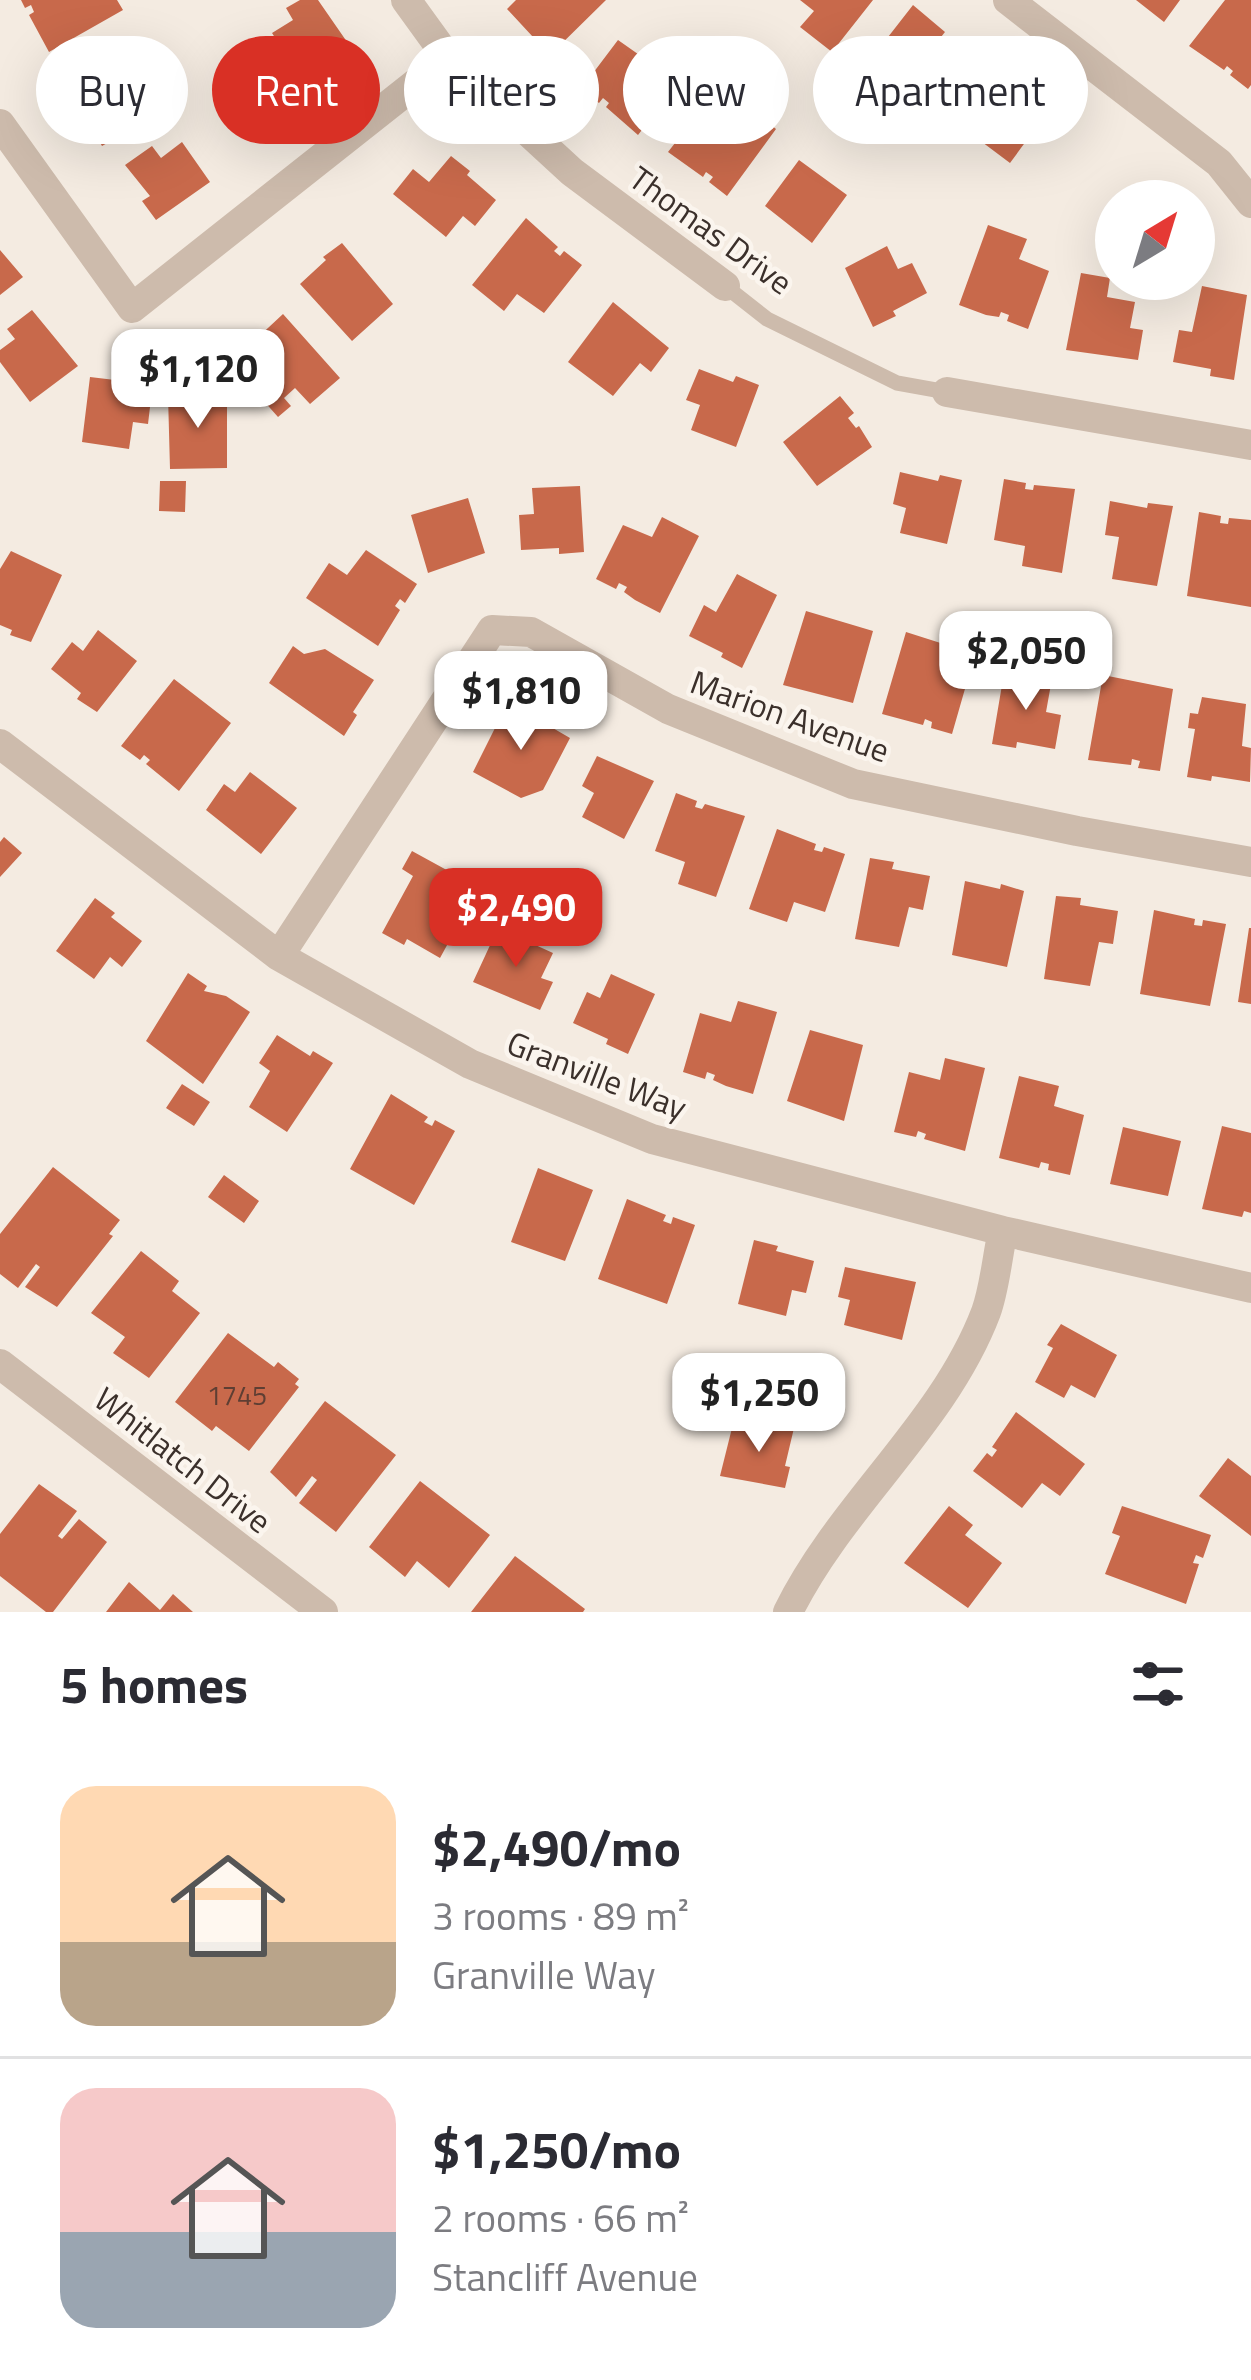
<!DOCTYPE html>
<meta charset="utf-8">
<style>
body{margin:0;font-family:"Titillium Web",sans-serif;background:#f2f2f3;color:#2b2b33;height:100vh;display:flex;flex-direction:column;font-size:45px;white-space:nowrap}
*{box-sizing:border-box;margin:0}
p{font-size:39px;color:#7c7c81}
.icon{flex:none;width:66px;height:66px;fill:none;stroke:currentColor;stroke-width:2;stroke-linecap:round;stroke-linejoin:round}
.map{position:relative;height:1612px;overflow:hidden}
.drawer{display:flex;flex-direction:column;background:#fff;flex:1}
.drawer>*{flex:none}
.top-card{position:absolute;left:36px;top:36px;width:1179px;height:108px;display:flex;gap:24px}
.needle{width:78px;rotate:38deg}
.tools{position:absolute;left:1095px;top:180px;display:grid;gap:24px}
.tools a{display:grid;place-items:center;width:120px;height:120px;border-radius:50%;background:#fff;box-shadow:0 12px 48px #0002;font-size:60px}
.price{position:absolute;translate:-50% -102px;padding:0 27px;border-radius:24px;background:#fff;color:#222;font-size:39px;line-height:78px;filter:drop-shadow(0 3px 6px #0008)}
.price::after{content:'';position:absolute;left:50%;top:72px;width:36px;height:27px;margin-left:-18px;background:inherit;clip-path:polygon(0 0,100% 0,50% 100%)}
.price.on{background:#d93025;color:#fff}
ul{padding:0;list-style:none}
li{display:flex;align-items:center;gap:36px;height:300px;padding:0 60px}
li+li{border-top:3px solid #e1e1e2}
li span{display:grid;place-items:center;flex:none;width:336px;height:240px;border-radius:36px;color:#555}
li>.icon{margin-inline-start:auto}
span .icon{width:144px;height:144px;fill:#fffc;stroke-width:1}
li b{font-size:51px}
h2{display:flex;justify-content:space-between;align-items:center;height:144px;padding:0 60px;font-size:51px}
.chip{padding:0 42px;border-radius:54px;background:#fff;box-shadow:0 12px 48px #0002;font-size:42px;line-height:108px}
.chip.on{background:#d93025;color:#fff}
.map>svg:first-child{display:block}
.building{fill:#c8694b}
.lines{fill:none;stroke-linecap:round;stroke-linejoin:round}
.lane{stroke:#cdbbac;stroke-width:15}
.street{stroke:#cdbbac;stroke-width:30}
.labels{text-anchor:middle;dominant-baseline:central;stroke-width:9;stroke-linejoin:round;paint-order:stroke}
.number-label{font-size:27px;fill:#5e3e33}
.street-label{font-size:33px;fill:#3b302b;stroke:#fbf5ee}
</style>
<div class="map">
<svg width="1251" height="1612" viewBox="0 0 1251 1612">
<rect width="100%" height="100%" fill="#f4ebe1"/>
<path class="building" d="M21,0h96l6,10 -74,42 -20,-37 5,-3 -3,-7 -6,3z
M300,0h18l36,52 -49,33 -33,-52 21,-13 -7,-12z
M516,0h90l-60,59 -18,-17 5,-5 -26,-28z
M800,0h73l-41,52 -32,-25 14,-16z
M1136,0h44l-16,22z
M1225,0h26v85l-3,4 -18,-14 3,-4 -6,-5 -3,4 -35,-24z
M913,5l32,27 -4,5 6,5 4,-5 19,14 -38,49 -26,-19 -13,17 -33,-25z
M140,40l32,66 -70,40 -11,-20 6,-4 -18,-15 -13,-24z
M618,40l27,19 13,-17 33,24 -53,69 -32,-28 3,-4 -6,-5 -4,5 -18,-14z
M995,77l31,23 6,-4 17,14 -39,53 -40,-30 15,-20 -10,-8z
M721,84l55,45 -49,67 -18,-14 4,-5 -7,-5 -3,5 -35,-25z
M182,142l28,40 -54,38 -14,-19 8,-5 -25,-31 27,-19 9,12z
M451,156l19,15 -3,4 29,25 -21,26 -12,-10 -17,21 -53,-43 20,-25 16,13z
M799,160l48,35 -35,48 -47,-37z
M526,218l32,29 -4,4 6,5 4,-5 18,14 -38,48 -27,-19 -13,17 -32,-26z
M988,225l39,14 -8,20 30,12 -21,58 -21,-8 2,-6 -8,-3 -2,5 -13,-2 -27,-10z
M342,243l51,61 -41,37 -52,-57 26,-24 -3,-3z
M887,246l11,23 14,-6 15,30 -34,18 3,5 -23,11 -28,-59z
M0,250l23,27 -23,18z
M1081,273l29,5 -3,19 28,5 -5,26 13,2 -5,30 -72,-10z
M1202,286l45,9 -13,85 -24,-4 1,-7 -38,-7 6,-32 13,2z
M613,302l56,46 -18,24 -11,-9 -27,33 -45,-34z
M32,310l46,56 -48,36 -30,-40v-12l15,-11 -8,-10z
M283,314l57,64 -30,26 -15,-16 -11,10 7,8 -13,11 -49,-55 17,-15 4,5 7,-6 -4,-4z
M699,369l34,13 3,-6 23,9 -23,62 -45,-17 9,-25 -14,-5z
M90,377l25,3 -1,5 38,5 -4,34 -15,-2 -4,27 -47,-7z
M227,391v77l-57,1 -2,-74z
M840,396l14,17 -6,5 8,10 3,-2 13,21 -55,39 -34,-44z
M900,472l38,9 2,-6 22,5 -15,64 -47,-11 6,-25 -13,-4z
M1004,479l22,4 -1,6 8,1 1,-5 41,4 -13,84 -40,-7 3,-20 -31,-6z
M160,481h26l-1,31 -26,-1z
M580,486l4,66 -25,2v-6l-38,2 -2,-35 15,-1 -2,-26z
M468,498l17,55 -57,20 -17,-58z
M1110,501l37,7 1,-5 25,3 -16,80 -45,-7 7,-42 -14,-2z
M1199,512l22,4 -1,7 8,1 1,-6 22,2v87l-64,-11z
M662,517l37,19 -39,77 -25,-13 -11,-8 3,-5 -8,-4 -3,6 -20,-10 27,-54 29,12z
M366,550l51,34 -12,19 -5,-4 -5,7 5,4 -22,36 -72,-48 23,-35 18,12z
M11,551l51,24 -31,67 -21,-7 2,-5 -12,-5v-56z
M737,574l40,21 -35,73 -21,-11 2,-4 -34,-17 15,-31 12,7z
M806,611l67,20 -20,72 -70,-18z
M98,630l39,31 -40,51 -20,-13 4,-6 -30,-24 21,-27 11,9z
M906,632l69,22 -23,80 -21,-6 1,-6 -7,-3 -2,6 -41,-11z
M293,646l11,8 21,-5 49,31 -21,32 4,3 -13,21 -75,-53z
M1026,669l27,4 -7,39 15,3 -6,34 -38,-7 -1,6 -24,-4 11,-65 20,3z
M1103,675l70,14 -13,82 -22,-3 2,-7 -8,-2 -1,6 -43,-5z
M174,679l57,44 -52,68 -33,-27 4,-4 -6,-5 -4,5 -19,-14z
M1202,697l44,7 -4,42 9,2 -1,34 -38,-6 -1,5 -24,-4 8,-48 -7,-1 2,-15 8,1z
M508,702l62,36 -27,52 -22,8 -48,-26z
M597,756l57,25 -30,58 -42,-22 12,-24 -12,-7z
M250,772l47,36 -36,46 -55,-44 18,-26 11,8z
M676,793l21,8 -2,6 7,2 3,-5 40,12 -29,81 -38,-13 7,-22 -30,-11z
M777,829l39,15 -2,6 8,2 2,-5 21,7 -20,58 -31,-10 -7,20 -38,-13z
M4,837l18,16 -22,24v-35z
M412,851l62,34 -10,18 -9,-4 -11,21 13,7 -17,31 -33,-19 -3,6 -22,-12 31,-57 -11,-7z
M870,858l24,4 -2,7 38,7 -7,34 -14,-3 -10,40 -44,-8z
M965,881l35,8 1,-5 23,7 -17,76 -55,-12z
M1056,896l25,2 -1,7 38,6 -5,33 -14,-2 -9,44 -46,-7z
M95,898l20,15 -4,4 31,24 -20,26 -12,-10 -16,22 -38,-28z
M1154,910l41,9 -1,6 8,1 1,-6 23,4 -16,82 -70,-12z
M498,928l55,25 -12,25 12,4 -13,28 -67,-28z
M1249,928h2v76l-13,-2z
M188,973l19,13 -3,5 22,5 24,16 -47,72 -57,-43z
M611,974l44,20 -27,60 -22,-10 2,-5 -35,-16 14,-31 13,6z
M738,1001l39,11 -24,82 -27,-8 -13,-6 2,-5 -8,-3 -2,7 -22,-7 17,-59 31,9z
M810,1030l53,15 -19,76 -57,-20z
M277,1035l33,21 3,-5 20,12 -46,69 -38,-25 21,-36 -11,-8z
M945,1058l40,10 -20,83 -41,-12 2,-5 -8,-3 -2,6 -22,-5 15,-60 31,8z
M1019,1076l40,10 -5,20 30,9 -14,60 -22,-5 1,-6 -8,-2 -2,6 -40,-10z
M182,1084l28,18 -16,24 -28,-18z
M391,1094l37,23 -4,5 8,4 3,-6 20,11 -41,74 -64,-36z
M1222,1126l29,7v80l-7,-2 -2,6 -40,-8z
M1123,1127l58,14 -13,55 -58,-12z
M53,1167l67,53 -11,14 4,2 -56,71 -32,-20 15,-20 -4,-3 -18,24 -18,-14v-40z
M538,1168l55,22 -28,71 -54,-19z
M224,1175l35,26 -15,22 -36,-26z
M627,1199l39,16 -3,6 8,3 2,-7 22,8 -28,79 -69,-25z
M754,1240l24,6 -2,5 38,10 -8,32 -14,-3 -6,26 -48,-12z
M141,1251l38,30 -7,10 28,22 -51,65 -36,-25 12,-16 -34,-24z
M845,1267l71,15 -14,58 -58,-15 6,-25 -12,-3z
M1061,1324l56,31 -22,43 -24,-13 -7,13 -29,-16 18,-34 -6,-3z
M228,1333l46,34 4,-5 21,17 -4,5 4,3 -50,64 -33,-25 -4,5 -37,-29z
M325,1401l71,54 -60,77 -37,-29 18,-23 -5,-4 -16,21 -26,-25z
M1016,1412l69,52 -25,32 -18,-13 -20,25 -49,-37 14,-18 5,4 5,-7 -5,-3z
M761,1421l33,7 -9,38 5,1 -5,21 -65,-12 12,-48 26,6z
M1228,1458l23,18v60l-52,-40z
M420,1481l70,54 -41,53 -32,-27 -12,16 -36,-30z
M39,1484l38,27 -19,25 4,3 17,-20 28,23 -54,70h-7l-46,-36v-42z
M949,1506l24,19 -8,10 37,28 -34,45 -64,-45z
M1122,1506l89,29 -8,23 -7,-3 -3,8 6,1 -13,40 -81,-30 15,-38 -8,-3z
M515,1556l70,53 -2,3h-112z
M129,1582l31,28 13,-16 20,18h-87z"/>
<g class="lines">
<path class="lane" d="M725,286l42,33 130,64 50,9"/>
<path class="street" d="M406,0l42,58 124,114 153,114
M1008,0l211,163 32,40
M0,124l132,184 316,-250
M947,392l304,53
M0,744l279,212 191,108 182,75 351,92 248,57
M279,956l213,-326 39,2 137,77 185,75 224,47 174,31
M0,1364l323,248
M788,1612c53,-108 155,-187 198,-300 9,-25 11,-55 17,-81"/>
</g>
<g class="labels">
<g class="number-label">
<text x="237" y="1394">1745</text>
</g>
<g class="street-label">
<text transform="translate(711 230) rotate(36)">Thomas Drive</text>
<text transform="translate(790 716) rotate(20)">Marion Avenue</text>
<text transform="translate(597 1075) rotate(21)">Granville Way</text>
<text transform="translate(183 1460) rotate(38)">Whitlatch Drive</text>
</g>
</g>
</svg>
<div class="tools">
<a><svg class="needle" viewBox="-14 -14 28 28"><path d="M0-13l5 13h-10z" fill="#e53935"/><path d="M0 13l5-13h-10z" fill="#7c7c81"/></svg></a>
</div>
<b class="price" style="left:198px;top:431px">$1,120</b>
<b class="price" style="left:1026px;top:713px">$2,050</b>
<b class="price" style="left:521px;top:753px">$1,810</b>
<b class="price on" style="left:516px;top:970px">$2,490</b>
<b class="price" style="left:759px;top:1455px">$1,250</b>
<div class="top-card">
<a class="chip">Buy</a>
<a class="chip on">Rent</a>
<a class="chip">Filters</a>
<a class="chip">New</a>
<a class="chip">Apartment</a>
</div>
</div>
<section class="drawer">
<h2>5 homes<svg class="icon" aria-label="filters" viewBox="0 0 24 24"><path d="M4 7h16M4 17h16"/><circle cx="9" cy="7" r="2"/><circle cx="15" cy="17" r="2"/></svg></h2>
<ul>
<li><span style="background:linear-gradient(#ffd9b3 65%,#b9a48a 0)"><svg class="icon" aria-label="home" viewBox="0 0 24 24"><path d="M3 11l9-7 9 7M6 9v11h12V9"/></svg></span><div><b>$2,490/mo</b><p>3 rooms · 89 m²</p><p>Granville Way</p></div></li>
<li><span style="background:linear-gradient(#f6c9c9 60%,#9aa5b1 0)"><svg class="icon" aria-label="home" viewBox="0 0 24 24"><path d="M3 11l9-7 9 7M6 9v11h12V9"/></svg></span><div><b>$1,250/mo</b><p>2 rooms · 66 m²</p><p>Stancliff Avenue</p></div></li>
</ul>
</section>
